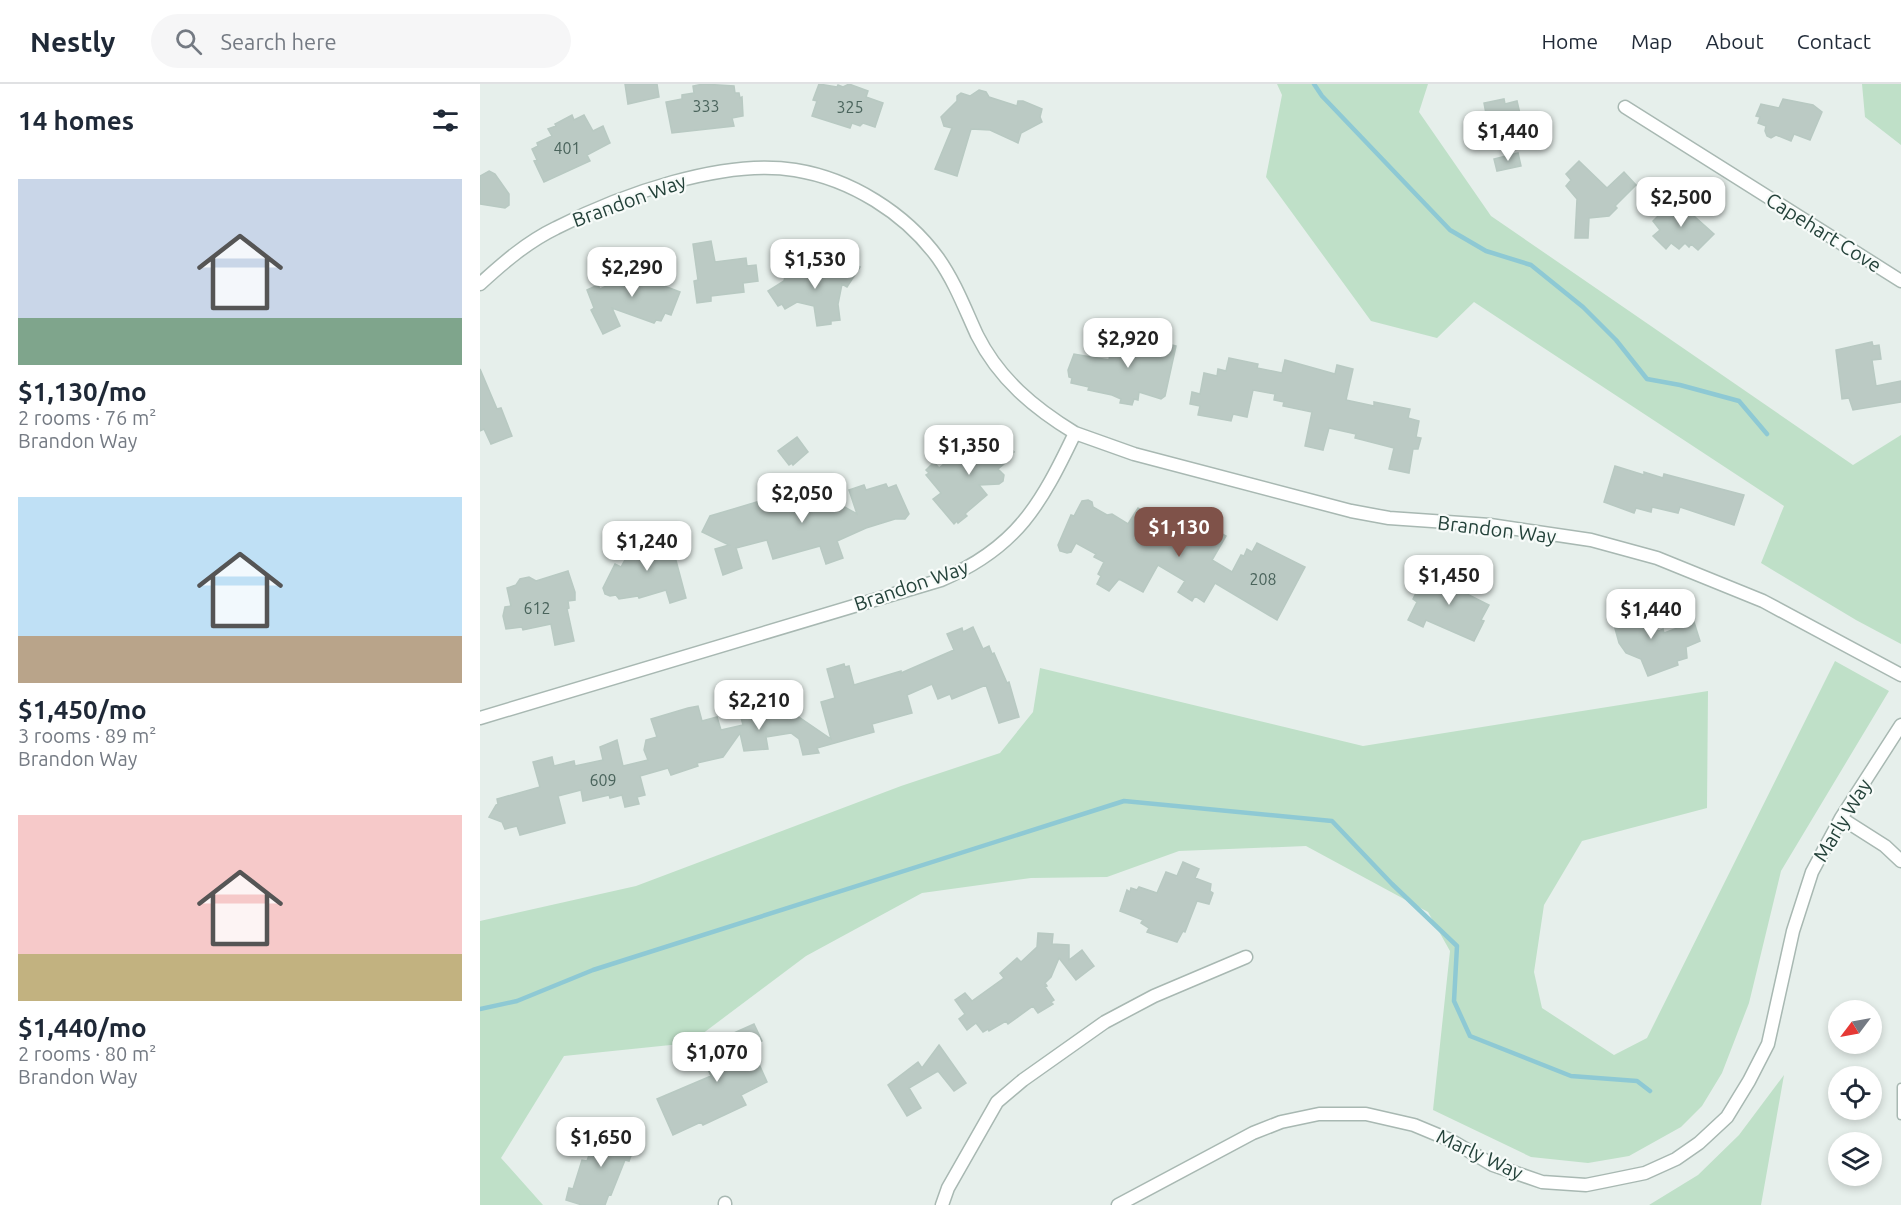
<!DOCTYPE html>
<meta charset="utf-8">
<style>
body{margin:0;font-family:Ubuntu,sans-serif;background:#f6f6f7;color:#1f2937;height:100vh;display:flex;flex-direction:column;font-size:22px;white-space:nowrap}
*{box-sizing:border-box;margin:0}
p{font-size:20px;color:#747a83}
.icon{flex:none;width:33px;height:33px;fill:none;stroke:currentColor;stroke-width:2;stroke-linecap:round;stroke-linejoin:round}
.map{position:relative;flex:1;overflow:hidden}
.sheet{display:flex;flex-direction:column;background:#fff;width:480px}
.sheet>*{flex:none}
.needle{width:39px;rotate:238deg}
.fabs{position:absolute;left:1348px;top:916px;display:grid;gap:12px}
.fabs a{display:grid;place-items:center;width:54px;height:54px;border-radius:50%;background:#fff;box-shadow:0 3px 9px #0003;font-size:30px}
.price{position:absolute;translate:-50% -51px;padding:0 14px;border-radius:12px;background:#fff;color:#222;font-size:20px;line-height:39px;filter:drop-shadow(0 2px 3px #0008)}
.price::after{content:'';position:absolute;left:50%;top:36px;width:18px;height:14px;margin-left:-9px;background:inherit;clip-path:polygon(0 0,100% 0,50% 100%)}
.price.selected{background:#7f5249;color:#fff}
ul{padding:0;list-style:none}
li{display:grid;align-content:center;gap:12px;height:318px;padding:0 18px}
li span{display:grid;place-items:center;height:186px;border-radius:0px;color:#555}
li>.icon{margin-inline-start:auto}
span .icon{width:108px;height:108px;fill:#fffc;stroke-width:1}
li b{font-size:26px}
h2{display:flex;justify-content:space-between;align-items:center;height:72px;padding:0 18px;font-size:26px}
header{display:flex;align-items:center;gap:36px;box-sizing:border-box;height:84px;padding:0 30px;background:#fff;border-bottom:2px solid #e0e1e3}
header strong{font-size:28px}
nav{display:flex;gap:33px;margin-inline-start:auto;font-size:21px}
.search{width:420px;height:54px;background:#f6f6f7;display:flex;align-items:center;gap:15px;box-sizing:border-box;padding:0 21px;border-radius:33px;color:#747a83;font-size:22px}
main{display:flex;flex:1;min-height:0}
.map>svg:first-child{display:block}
.green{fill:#bfe0c8}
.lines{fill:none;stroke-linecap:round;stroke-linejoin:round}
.stream{stroke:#8ec9d4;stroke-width:4.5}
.building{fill:#bbcac4;stroke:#b8c9c2;stroke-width:1.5}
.lane-casing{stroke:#a8b8b2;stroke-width:9}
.street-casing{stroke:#a8b8b2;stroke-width:15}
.lane{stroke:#fff;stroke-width:6}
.street{stroke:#fff;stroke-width:12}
.labels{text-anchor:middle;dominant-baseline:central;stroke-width:4.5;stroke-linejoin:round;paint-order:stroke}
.number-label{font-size:16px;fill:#4a645c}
.street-label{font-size:20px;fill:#24423a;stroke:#f7fbf9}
</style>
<header>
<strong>Nestly</strong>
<div class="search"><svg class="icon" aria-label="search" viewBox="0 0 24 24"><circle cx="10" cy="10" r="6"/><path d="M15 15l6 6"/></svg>Search here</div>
<nav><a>Home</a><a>Map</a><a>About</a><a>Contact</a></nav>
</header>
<main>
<section class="sheet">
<h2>14 homes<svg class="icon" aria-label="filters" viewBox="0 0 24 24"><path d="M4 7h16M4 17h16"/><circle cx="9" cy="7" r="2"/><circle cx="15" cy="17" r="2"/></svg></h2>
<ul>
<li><span style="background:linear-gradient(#c9d6e8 75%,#7fa58c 0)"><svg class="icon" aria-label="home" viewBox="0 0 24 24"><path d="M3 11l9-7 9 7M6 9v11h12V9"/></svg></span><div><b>$1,130/mo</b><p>2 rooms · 76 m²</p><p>Brandon Way</p></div></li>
<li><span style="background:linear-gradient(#bfe0f5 75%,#b9a48a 0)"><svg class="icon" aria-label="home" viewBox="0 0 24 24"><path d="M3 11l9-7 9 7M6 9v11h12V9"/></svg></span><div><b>$1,450/mo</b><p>3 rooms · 89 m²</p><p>Brandon Way</p></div></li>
<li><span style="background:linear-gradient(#f6c9c9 75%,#c2b280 0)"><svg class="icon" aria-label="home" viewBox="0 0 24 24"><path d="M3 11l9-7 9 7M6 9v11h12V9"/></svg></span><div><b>$1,440/mo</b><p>2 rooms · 80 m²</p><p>Brandon Way</p></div></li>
</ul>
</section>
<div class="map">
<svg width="1421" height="1121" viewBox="0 0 1421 1121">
<rect width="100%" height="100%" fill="#e6efeb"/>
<path class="green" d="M797,0h151l-9,28 72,104 362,249 48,-30v209l-45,-24 -95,-57 23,-57 -310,-204 -37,36 -66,-17 -105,-144 16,-82z
M1382,0h39v61l-36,-28z
M1355,577l54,30 -108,180 -32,132 -27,70 -20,33 -21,21 -52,29 -41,7 -57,-6 -98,-47 17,-159 -22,-39 -122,-66 -127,5 -72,26 -76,1 -109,15 -116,63 -116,87 -126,13 -63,102 42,47h-63v-284l156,-35 265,-100 99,-33 33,-41 7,-44 323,78 345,-55 -1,117 -125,33 -38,64 -10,67 8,36 72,47 33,-17z
M1304,991l-23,130h-112l49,-30 41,-40z"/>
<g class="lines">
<path class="stream" d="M834,0l8,12 128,134 36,21 45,14 52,42 33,33 31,39 33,6 59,16 28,33
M0,925l37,-8 76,-31 531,-169 208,20 60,63 65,62 -3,55 16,35 101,40 66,5 13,10"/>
</g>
<path class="building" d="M145,0h32l2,13 -31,7z
M223,0l31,2 1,7h4l1,5 2,-1 1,19 -11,2 2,8 -62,7 -6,-31 16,-3v-4l12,-2 -1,-7z
M339,0l18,3 1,-2 5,2 6,-3 19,7 -2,6 17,6 -8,24 -12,-4 -3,3 -8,-3 -2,5 -38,-12 5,-15 -4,-1z
M499,6l7,2 3,5 28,9 1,-5h5l19,8 -2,8 2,5 -21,11 -3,10 -28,-13 -19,-1 -14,47 -22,-7 17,-41 -8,-2 -3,-9 16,-16v-5l4,-3 9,3z
M1024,15l1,5 12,-3 4,17 -4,1 3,13 -46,10 -3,-15 17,-3 -4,-21z
M1303,15l30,6 9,7 -12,28 -16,-6 -3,7 -15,-6 -5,3 -4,-2 -2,-5 1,-5 -8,-3 2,-6 -4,-1 5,-12 18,4z
M92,31l2,5 10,-5 9,16 10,-5 7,17 -23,12 3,6 -46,21 -10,-21 3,-1 -5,-11 6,-3 -1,-3 15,-7 -4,-7 8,-3 -1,-2z
M1038,69l3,13 -24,5 -3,-12z
M1099,77l28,27 17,-16 12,13 -21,21 2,2 -8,8 -20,2 -1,20h-13l2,-39 -11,-13 5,-6 -5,-6z
M9,87l6,3 14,20v11l-4,3 -25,-4v-28z
M1195,115l39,35 -16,16 -7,-6 -2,3 -4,-4 -6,6 -8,-6 -5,6 -13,-13 7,-6 -7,-9z
M231,157l4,21 31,-4 1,8 9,-1 2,16 -15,2 1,9 -33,4v5l-14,2 -3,-22 4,-1 -5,-36z
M151,170l16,8 -6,15 39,15 -9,23 -6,-2 -4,8 -5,-1 -2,3 -42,-15 8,18 -17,8 -12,-24 3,-2 -7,-18 11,-5 2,4 20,-9z
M364,173l16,10 -13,20 -5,-3 -4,20 2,16 -9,1v3l-14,2 -3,-20 -17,-4 -12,7 -3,-5 -4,2 -10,-15 16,-10 4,-18 12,2 -1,3 33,8z
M657,243l26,5 -2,10 15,4 -11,50 -4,3 -22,-7 -1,8 -4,-1 -2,6 -12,-2 1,-4 -9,-4 -24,-5 1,-3 -18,-4 1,-5 -3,-1 -1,-7 6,-16 35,6 1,-7 12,2 12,-10z
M1392,258l1,4 6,-1 2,14 -9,1 4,26 25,-5v21l-48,8 -4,-12 -7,1 -6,-49z
M749,274l29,6 -1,4 25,5 3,-13 50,14 2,-9 16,4 -7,31 28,6v-4l36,7 -2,9 11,3 -3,16 5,1 -3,11h-5l-4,24 -20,-4 5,-21 -39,-10 1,-4 -27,-6 -6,22 -18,-4 7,-34 -29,-6 1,-4 -10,-2 1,-6 -22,-4 -6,27 -14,-3 -2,7 -33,-6 2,-9 -10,-2 2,-12 8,2 4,-21 13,3 1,-7 8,2z
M0,285l17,40 4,-1 11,28 -21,8 -7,-15 -4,2z
M506,344l5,1 23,23 -6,5 2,2 -12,10 6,6 -1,6 -4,3 -20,1 8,10 -20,17 -2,2 2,2 -9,7 -1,-2 -3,3 -21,-25 8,-6 -15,-18 3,-2 -3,-3 8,-8 5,6 27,-22 12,15 2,-28z
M317,353l11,15 -15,13 -1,-2 -3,2 -11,-14z
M1135,382l29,9v-3l19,6 1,-4 80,21 -10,30 -54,-18 -2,6 -26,-6 -1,5 -15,-4 -2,5 -30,-11z
M406,400l2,4 8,-3 13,29 -4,5h-10l-29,9 -29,13 6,17 -17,6 -6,-18 -47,13 -6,-19 -31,8 6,20 -19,7 -8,-26 14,-4 -27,-13 8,-16 60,-18 2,6 33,-11 5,15 24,-7 23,13 -8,-24 15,-5 2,5z
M608,416l4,2 1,5 14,8 5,-1 16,10 10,-16 27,15 3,-4 7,2 27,15 6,-10 18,10 -14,24 20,12 9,-17 3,1 3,-7 5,3 5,-9 48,24 -28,53 -62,-37 -11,19 -9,-6 -3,5 -14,-9 7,-11 -27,-16 -15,27 -24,-13 -10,12 -12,-7 4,-8 -3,-2 6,-12 -10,-5 2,-3 -20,-11 -5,9 -4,1 -7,-2 -2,-6 13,-30 3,1 8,-15z
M182,447l8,23 4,-1 12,45 -16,5 -4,-13 -27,8 -1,-2 -19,3 -3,-4 -6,1 -5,-2 -2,-6 12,-24 6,3 15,-27z
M964,485l17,9 -2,4 9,4 -3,7 24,12 -8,15 3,1 -10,20 -48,-21 -3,7 -15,-7 9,-18 -4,-3 11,-22 13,6z
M88,487l7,21v8l-7,1 1,7 -2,1 7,32 -19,4 -4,-21 -28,6 -1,-3 -16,2 -3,-13 2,-9 6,-1 -4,-18 9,-3 4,-6 9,-2 7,4z
M1142,518l1,2 4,-1 1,4 7,-2 7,19 17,7 4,-2 1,4 30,-11 6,19 -14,6 1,11 -10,3 1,4 -30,11 -7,-17 -15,-6 -7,-10 -6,-22 -5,-7v-7z
M493,543l10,22 6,-3 3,8 2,-1 13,30 2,-1 10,35 -20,6 -13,-38 -34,14 -2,-5 -12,5 -6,-15 -25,11 5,18 -40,11 2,8 -57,16 2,5 -16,2 -4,-16 -8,-6 -25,4 2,12 -24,2 -4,-18 -17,24 -26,6 1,3 -27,9 -3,-7 -28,8 5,19 -8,2 2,7 -14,3 -3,-12 -12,3 -1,-3 -26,6 -2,-11 -23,6 7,27 -45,12 -3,-9 -12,3 -3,-7 -13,-5 7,-12 2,-1 -1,-5 43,-12 -7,-25 19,-5 2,9 20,-5 1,5 28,-6 -3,-13 17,-7 6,26 25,-6 -4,-10 2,-10 11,-3 -6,-18 37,-11 10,-2 4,15 15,-4 4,13 22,-5 -7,-27 45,-7 6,7 5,-1 4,18 35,24 -10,-37 14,-4 -8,-29 17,-5 1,3 4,-1 5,19 47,-14v2l53,-23 -7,-16 15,-6 1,4z
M703,778l16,7 -4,9 16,6 -1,7 3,2 -4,11 -12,-3 -12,31 -2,-1 -6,11 -30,-10 2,-4 -8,-5 2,-3 -23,-9 7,-21 3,2 1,-4 6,2 2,-3 18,6 9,-21 11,4z
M558,849l15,1 -1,10 17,1v15l13,-10 12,16 -18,14 -17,-22 -8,19 -6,6 2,3 -2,1 9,13 -3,2 2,2 -15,9 -5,-7 -25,18 -2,-3 -17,10 -1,-2 -5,3 -7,-9 -9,7 -8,-11 6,-5 -10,-14 10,-7 7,8 32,-23 -4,-5 17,-15 4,4 16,-15z
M274,940l8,17 -11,5 16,36 -26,13 5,10 -43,20 -2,-3 -28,13 -16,-36 54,-23 -11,-24 26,-12 -1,-3z
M459,961l27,38 -12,8 -16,-20 -29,17 12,20 -14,8 -19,-31 30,-23 4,6z
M126,1041l18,6 -3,9 14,5 -6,16 -4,-1 -14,35 -2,-1 -4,11h-23l-16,-5 3,-12 4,1 9,-29 5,1 11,-33 7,3z"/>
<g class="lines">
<defs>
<path id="lane" d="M1421,1003v29"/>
<path id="street" d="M1145,23l276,174
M0,200c23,-21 47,-42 76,-56 64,-33 168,-70 239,-58 56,9 110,43 143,88 17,24 27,51 39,77 22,44 57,73 98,98 -34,71 -58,115 -134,147l-461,138
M595,349l59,21 217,57 38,7 101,7 101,15 66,18 106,43 138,74
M1361,734l44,28 16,15
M245,1119v2
M462,1121l6,-17 49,-86 26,-22 82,-58 49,-26 92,-39
M638,1121l135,-72 28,-11 38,-8h47l48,11 36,15 43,25 49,17 44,3 20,-4 39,-8 31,-14 23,-16 28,-26 22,-36 19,-37 25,-113 19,-59 29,-54 60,-93"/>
</defs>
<use href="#lane" class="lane-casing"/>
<use href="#street" class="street-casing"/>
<use href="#lane" class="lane"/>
<use href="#street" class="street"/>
</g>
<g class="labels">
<g class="number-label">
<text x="226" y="22">333</text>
<text x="370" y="23">325</text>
<text x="87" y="64">401</text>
<text x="783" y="495">208</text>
<text x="57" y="524">612</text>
<text x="123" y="696">609</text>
</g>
<g class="street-label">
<text transform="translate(149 116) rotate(-20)">Brandon Way</text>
<text transform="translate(1344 148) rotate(32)">Capehart Cove</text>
<text transform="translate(1017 445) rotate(7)">Brandon Way</text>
<text transform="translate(431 501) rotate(-19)">Brandon Way</text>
<text transform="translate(1362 736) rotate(-59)">Marly Way</text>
<text transform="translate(1000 1070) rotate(25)">Marly Way</text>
</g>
</g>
</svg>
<div class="fabs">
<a><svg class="needle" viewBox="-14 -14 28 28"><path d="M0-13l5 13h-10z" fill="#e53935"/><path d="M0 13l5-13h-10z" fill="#747a83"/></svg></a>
<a><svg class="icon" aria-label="locate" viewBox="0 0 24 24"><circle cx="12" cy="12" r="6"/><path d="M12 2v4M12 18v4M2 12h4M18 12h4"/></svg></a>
<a><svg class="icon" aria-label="layers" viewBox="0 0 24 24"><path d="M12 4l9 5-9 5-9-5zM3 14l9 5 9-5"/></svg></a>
</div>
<b class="price" style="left:1028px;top:78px">$1,440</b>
<b class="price" style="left:1201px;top:144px">$2,500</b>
<b class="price" style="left:335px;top:206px">$1,530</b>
<b class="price" style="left:152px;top:214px">$2,290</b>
<b class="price" style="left:648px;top:285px">$2,920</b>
<b class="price" style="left:489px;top:392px">$1,350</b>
<b class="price" style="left:322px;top:440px">$2,050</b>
<b class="price selected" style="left:699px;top:474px">$1,130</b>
<b class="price" style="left:167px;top:488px">$1,240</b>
<b class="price" style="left:969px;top:522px">$1,450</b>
<b class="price" style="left:1171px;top:556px">$1,440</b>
<b class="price" style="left:279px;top:647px">$2,210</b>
<b class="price" style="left:237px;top:999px">$1,070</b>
<b class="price" style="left:121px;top:1084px">$1,650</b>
</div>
</main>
